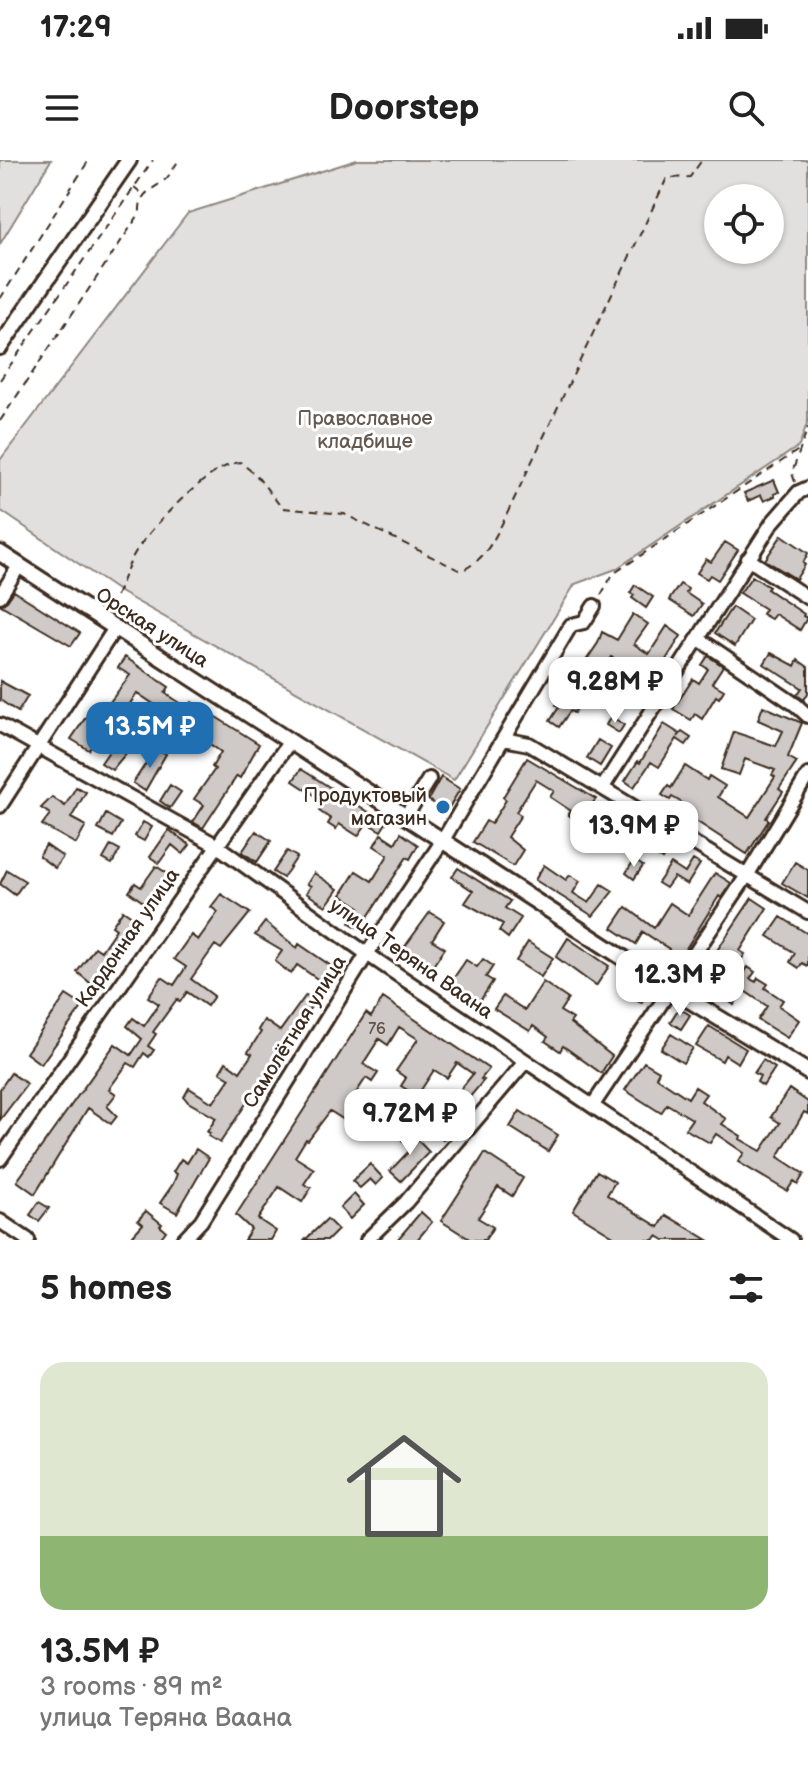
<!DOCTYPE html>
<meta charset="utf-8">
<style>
body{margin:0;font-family:"Balsamiq Sans",sans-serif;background:#f6f6f6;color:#222;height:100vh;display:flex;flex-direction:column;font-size:30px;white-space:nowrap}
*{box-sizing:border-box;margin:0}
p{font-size:26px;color:#767676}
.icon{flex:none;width:44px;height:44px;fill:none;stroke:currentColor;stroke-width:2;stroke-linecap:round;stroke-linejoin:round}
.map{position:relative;height:1080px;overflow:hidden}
.sheet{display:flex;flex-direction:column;background:#fff;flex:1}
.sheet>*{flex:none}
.fabs{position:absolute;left:704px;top:24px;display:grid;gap:16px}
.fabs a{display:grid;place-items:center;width:80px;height:80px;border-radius:50%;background:#fff;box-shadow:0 2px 6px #0004;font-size:40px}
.price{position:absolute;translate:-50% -68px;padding:0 18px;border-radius:16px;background:#fff;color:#222;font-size:26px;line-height:52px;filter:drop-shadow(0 2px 4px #0008)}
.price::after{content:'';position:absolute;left:50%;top:48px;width:24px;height:18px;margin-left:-12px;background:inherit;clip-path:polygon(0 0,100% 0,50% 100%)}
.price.selected{background:#1f6fb2;color:#fff}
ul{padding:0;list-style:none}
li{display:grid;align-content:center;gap:16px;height:424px;padding:0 40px}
li span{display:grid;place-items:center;height:248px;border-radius:24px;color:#555}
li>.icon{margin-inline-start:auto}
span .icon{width:144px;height:144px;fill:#fffc;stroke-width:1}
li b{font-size:34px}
h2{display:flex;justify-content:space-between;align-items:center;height:96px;padding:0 40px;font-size:34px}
.status{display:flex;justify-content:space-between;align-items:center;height:56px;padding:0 40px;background:#fff;direction:ltr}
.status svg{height:22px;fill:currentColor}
header{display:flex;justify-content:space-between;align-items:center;height:104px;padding:0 40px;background:#fff;font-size:36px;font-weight:600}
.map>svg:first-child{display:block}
.green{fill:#e2e0de;stroke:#8e857e;stroke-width:2;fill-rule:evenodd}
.building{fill:#cfcac7;stroke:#3b2a1e;stroke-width:2}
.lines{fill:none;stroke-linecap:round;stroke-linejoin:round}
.minor-casing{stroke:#3b2a1e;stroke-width:18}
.major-casing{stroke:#3b2a1e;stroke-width:20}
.path{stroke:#3b2a1e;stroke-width:2;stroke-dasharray:8 6;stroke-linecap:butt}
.minor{stroke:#fff;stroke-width:12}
.major{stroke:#fff;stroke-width:14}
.poi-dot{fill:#1f6fb2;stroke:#fff;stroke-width:3}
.labels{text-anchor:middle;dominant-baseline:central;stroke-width:6;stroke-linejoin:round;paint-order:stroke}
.number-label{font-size:16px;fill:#605248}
.park-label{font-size:20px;fill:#65584e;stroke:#fff}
.street-label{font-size:20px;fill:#3b2a1e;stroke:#fff}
.poi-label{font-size:20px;fill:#3b2a1e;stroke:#fff;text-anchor:end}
</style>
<div class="status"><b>17:29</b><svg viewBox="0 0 49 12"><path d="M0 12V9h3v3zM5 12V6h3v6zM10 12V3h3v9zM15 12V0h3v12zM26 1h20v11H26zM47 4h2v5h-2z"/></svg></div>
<header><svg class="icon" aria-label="menu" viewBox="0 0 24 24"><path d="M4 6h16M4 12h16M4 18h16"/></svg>Doorstep<svg class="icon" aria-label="search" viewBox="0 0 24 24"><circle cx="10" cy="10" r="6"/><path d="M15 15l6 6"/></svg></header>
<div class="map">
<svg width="808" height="1080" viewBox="0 0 808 1080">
<rect width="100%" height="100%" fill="#fff"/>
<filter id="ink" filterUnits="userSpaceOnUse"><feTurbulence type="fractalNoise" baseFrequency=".0125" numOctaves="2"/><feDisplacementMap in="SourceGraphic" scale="16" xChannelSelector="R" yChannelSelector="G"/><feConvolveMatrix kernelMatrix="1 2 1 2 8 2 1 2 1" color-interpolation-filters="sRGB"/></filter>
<g filter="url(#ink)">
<path class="green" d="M0,0h51l-51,84z
M357,0h451v261l-9,25 -183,123 -41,15 -121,196 -334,-188 -120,-82v-50l188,-247zM770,38v52h-52v-52z"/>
<path class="building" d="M774,320l5,12 -5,2 1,2 -11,5 -3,-6 -13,6 -4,-8z
M782,375l26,18 -5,10 2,2 -9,14 -31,-19z
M725,382l13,8 -20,30 -8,-5 -3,4 -10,-6 9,-14 5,3z
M752,416l17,11 -2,2 37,25 -1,2 4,2 -7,12 -25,-16 -4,5 -9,-5 3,-5 -25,-16z
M680,424l8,5 -2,4 16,11 -8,12 -25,-16z
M635,425l18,12 -7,11 -14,-10 2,-3 -4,-2z
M14,431l66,42 -9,13 -70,-41 6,-4z
M732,447l19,13 -16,26 -20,-13z
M633,454l15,10 -14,20 15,10 18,-28 14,10 -26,41 -2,-2 -11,17 -14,-9 7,-10 -24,-16 -37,56 -4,-2 -11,16 -9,-6 9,-14 -3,-2 42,-62 4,-11 15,8z
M771,493l24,13 3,-6 10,7v26l-4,7 -7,-5 5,-7 -38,-24z
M708,496l15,10 -11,17 12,7 -5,8 -3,-2 -14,23 -7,-5 -4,6 -18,-11 20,-30 6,4 9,-14 -6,-4z
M125,497l44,30 -4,6 23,15 4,-6 67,42 -19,34 -3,-2 -34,52 -10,-6 11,-17 -10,-6 21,-30 -3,-2 9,-15 -34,-24 -6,9 -8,-6 2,-3 -12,-8 4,-7 -30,-20 -15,23 -7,-5 -26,39 -18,-11 24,-35 9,6 26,-35 -12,-7z
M0,521l28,15 -10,16 -18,-12z
M763,546l39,17 -14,34 9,5 -18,27 4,3 -17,26 3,2 -22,34 -62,-40 4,-7 -17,-10 -2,3 -8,-5 6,-9 3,2 14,-22 22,14 2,-4 16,10 -7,11 31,20 26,-40 -3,-2 3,-5 -30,-11 -6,16 -18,-6 13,-37 42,14 7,-15 -25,-11z
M611,556l13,9 -5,8 -13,-8z
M664,564l16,10 -2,3 4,-5 9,6 -5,7 -9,-6 -18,28 -8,-5 -17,25 -9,-6 13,-20 2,2z
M598,580l13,8 -11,18 -13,-8z
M114,584l13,8 -15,18 -11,-7z
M156,588l10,6 -21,37 -12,-8z
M527,598l69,41 -4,5 3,2 -14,17 -13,-8 3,-4 -21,-14 4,-6 -18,-11 -20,32 5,3 -14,22 16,13 -10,16 -40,-24 13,-21 5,3 15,-24 -3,-3z
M301,609l85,54 -5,8 -14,-8 -9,13 -19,-12 -3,5 -8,-5 3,-5 -12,-8 6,-9 -32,-21z
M441,617l19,12 -13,22 -19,-11z
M170,625l11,7 -11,16 -10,-7z
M76,627l10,5 -15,26 15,8 -10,18 -34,-19 8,-11 -9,-6 11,-11 13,9z
M612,652l58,35 -8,12 -33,-22 -8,13 -14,-9 -6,10 -10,-7z
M106,654l15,9 -8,14 -15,-8z
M143,662l9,5 -8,14 -9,-5z
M169,670l21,15 -7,9 -11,-9 -13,18 -9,-6z
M256,671l15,10 -14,21 -15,-10z
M401,673l17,12 -8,14 -3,-2 -47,72 -10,-6 10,-16 -19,-12 15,-24 16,10 16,-26 -14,-9 7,-12 14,9z
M46,685l17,12 -8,11 -16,-12z
M111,685l9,5 -8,14 -9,-5z
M287,691l10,6 -14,21 -10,-6z
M634,700l9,6 -9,13 -8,-6z
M693,700l7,4 -13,21 -13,-8 -8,11 -8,-5 13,-19 14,9z
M795,702l13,8v28l-26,-15z
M544,705l22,15 4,-5 10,6 -7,12 16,10 13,-19 11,7 -20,25 -58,-36z
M156,706l15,10 -22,30 -20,-14 6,-9 6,4z
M458,708l52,33 -5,7 16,10 -13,20 -9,-7 4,-7 -38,-21 8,-12 -21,-14z
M7,710l18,11 -10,14 -15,-11z
M314,713l24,16 -12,17 -20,-13 5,-7 -4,-2z
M715,713l16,10 -10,15 -2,-2 -44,70 -9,-6 3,-11 -26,-17 -7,12 -24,-16 14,-21 28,21 16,-25 18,12z
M221,734l29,19 -29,36 -6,-4 -24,34 23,17 -7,10 -20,-14 -7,10 -3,-3 -24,33 3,2 -8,12 6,4 -5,7 -5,-4 -9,14 -7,-4 -19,26 7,5 -9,12 10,10 -6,8 -23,-16 -53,86 -18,-13 98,-137 16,11 11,-16 -15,-13 6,-8 11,8 15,-22 -11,-7 14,-20 12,8 12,-18 -12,-8 17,-24 7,5 20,-28 -7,-5z
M752,738l15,10 -27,43 5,3 -12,18 -13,-8 -15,23 -9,-5z
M123,750l16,11 -44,66 -18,-15 18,-25 6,4 15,-22 -4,-3z
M430,752l14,9 -12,19 13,8 -15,22 -29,-18z
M781,757l27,17v32l-6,-3 -3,5 -9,-6 5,-9 -27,-17z
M265,762l32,26 2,-4 38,26 -11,15 -29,-20 -6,9 -16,-13 7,-10 -27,-16z
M568,778l41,28 -13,20 -40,-29z
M528,782l25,16 -12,19 -25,-16z
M483,799l10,7 -7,11 7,4 -13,20 -29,-19 15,-22 11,7z
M748,807l7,5 -5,7 6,3 2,-4 10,6 -3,4 18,12 -4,6 20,14 -12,18 -29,-18 9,-14 -24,-16 -9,15 -7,-5z
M543,822l25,17 -8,12 13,8 -3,4 42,33 -11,17 -38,-27 -3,5 -15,-10 3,-4 -15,-11 -3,5 -36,-22 9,-13 22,14z
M638,826l10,7 -7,10 -10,-6z
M66,835l17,11 -42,58 -15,-11z
M306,835l9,6 -25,36 -14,27 -13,14 -43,65 -12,-7 2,-3 -3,-1 9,-14 -28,-16 -4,-5 5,-9 24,15 17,-25 -10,-6 6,-10 14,10 12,-18 -4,-2 13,-20 -3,-2 6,-10 16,11z
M383,838l106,71 -8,10 3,1 -16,19 5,4 -9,9 -12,-12 21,-26 -16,-11 -10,15 -13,-8 -17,26 -16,-10 5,-8 -10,-7 22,-32 -19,-12 -11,18 -9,-6 -16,25 15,9 -6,9 -6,-4 -12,18 4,3 -12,22 -16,-10 -22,29 -2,-1 -11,18 19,12 -10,15 7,4 -9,14 -23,-15 -21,32 18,12 -5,9h-27l7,-11 -15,-14 130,-202 5,4z
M679,848l11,7 -9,14 -11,-7z
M709,866l37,23 -8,14 -13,-8 -3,6 -26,-15z
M671,874l22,14 -10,15 -22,-14z
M763,900l12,8 -12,18 -6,-4 3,-6 -6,-3z
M644,902l15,9 -3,6 32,21 7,-11 11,7 -5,7 25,18 -4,5 19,12 -1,3 21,12 19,-28 -9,-6 18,-28 19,13v12l-4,-2 -26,45 26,17 -6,10 -4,-3 -7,10 -49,-29 6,-9 -28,-19 -6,9 -25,-14 7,-10 -25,-15 -6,9 -36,-23z
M11,913l16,11 -27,36v-31z
M434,951l19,19 -10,10 -19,-19z
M520,951l38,24 -10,16 -38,-24z
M410,972l19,20 -28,29 -11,-10 21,-22 -9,-9z
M196,989l13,9 -32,55 -17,-10 13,-19 4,-10 -4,-2 8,-13 6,4z
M485,993l38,25 -11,18 -14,-9 -20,31 15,9 -8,13h-14l-30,-19z
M370,1004l13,14 -7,7 -6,-6 -10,9 -8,-7z
M597,1011l18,11 -8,13 52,32 7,-12 42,25h-44l-7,-4 -3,4h-34l-47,-29z
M354,1034l10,11 -14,14 -10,-11z
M39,1042l10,6 -10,13 -9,-6z
M146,1051l16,13 -2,2 6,5 -7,9h-21l-5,-5 10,-11 -5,-4z
M421,1052l11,10 -15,18h-20z
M327,1059l11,11 -10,10h-23z"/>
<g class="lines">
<defs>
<path id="minor" d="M748,399l60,39
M0,436l19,-30
M699,479l97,66 12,11
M0,565l216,120 151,109 424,286
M503,579l26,5 279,168
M603,627l169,-264 27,-31 9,-4
M0,646l115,-178
M406,656l23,-37
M593,945l155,-231 60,-99
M0,999l290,-418
M0,1061l28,19
M183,1080l18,-19 166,-267 76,-114 128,-215 13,-3 10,-16
M367,1080l39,-38 119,-140"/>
<path id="major" d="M0,187l129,-187
M0,393l671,436 137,83"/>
</defs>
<use href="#minor" class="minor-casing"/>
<use href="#major" class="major-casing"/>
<path class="path" d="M134,27l10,8
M0,139l89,-139
M0,220l153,-220
M0,261l140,-208c-1,-20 9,-21 22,-31 7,-4 12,-15 17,-22
M795,322l-3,-9 16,-46
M601,435l12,-21 187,-125
M109,448c12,-18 16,-39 27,-57 16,-25 75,-87 104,-89l16,13 26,33 62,6 117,57c24,-11 32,-30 44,-53l162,-340 23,-1 12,-17"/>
<use href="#minor" class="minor"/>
<use href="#major" class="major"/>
</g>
</g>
<circle class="poi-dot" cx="443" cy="647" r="8"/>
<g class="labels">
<g class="number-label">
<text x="377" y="869">76</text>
</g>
<g class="park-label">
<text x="365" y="259">Православное<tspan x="365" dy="23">кладбище</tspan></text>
</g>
<g class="street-label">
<text transform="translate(152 468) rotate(33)">Орская улица</text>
<text transform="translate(128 778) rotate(-55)">Кардонная улица</text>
<text transform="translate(411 799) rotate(35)">улица Теряна Ваана</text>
<text transform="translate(295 872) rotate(-58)">Самолётная улица</text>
</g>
<g class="poi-label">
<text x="427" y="636">Продуктовый<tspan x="427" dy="23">магазин</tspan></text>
</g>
</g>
</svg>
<div class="fabs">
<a><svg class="icon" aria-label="locate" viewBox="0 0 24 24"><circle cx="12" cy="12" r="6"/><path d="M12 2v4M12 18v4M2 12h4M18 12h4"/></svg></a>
</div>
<b class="price" style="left:615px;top:565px">9.28M ₽</b>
<b class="price selected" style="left:150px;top:610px">13.5M ₽</b>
<b class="price" style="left:634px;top:709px">13.9M ₽</b>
<b class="price" style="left:680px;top:858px">12.3M ₽</b>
<b class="price" style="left:410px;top:997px">9.72M ₽</b>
</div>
<section class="sheet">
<h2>5 homes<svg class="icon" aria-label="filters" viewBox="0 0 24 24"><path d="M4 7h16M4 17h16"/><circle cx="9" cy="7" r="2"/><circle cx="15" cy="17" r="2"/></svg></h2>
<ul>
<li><span style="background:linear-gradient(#dfe7d0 70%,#8fb573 0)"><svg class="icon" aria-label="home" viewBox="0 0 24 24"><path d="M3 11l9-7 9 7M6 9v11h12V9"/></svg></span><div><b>13.5M ₽</b><p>3 rooms · 89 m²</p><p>улица Теряна Ваана</p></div></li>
</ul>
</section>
